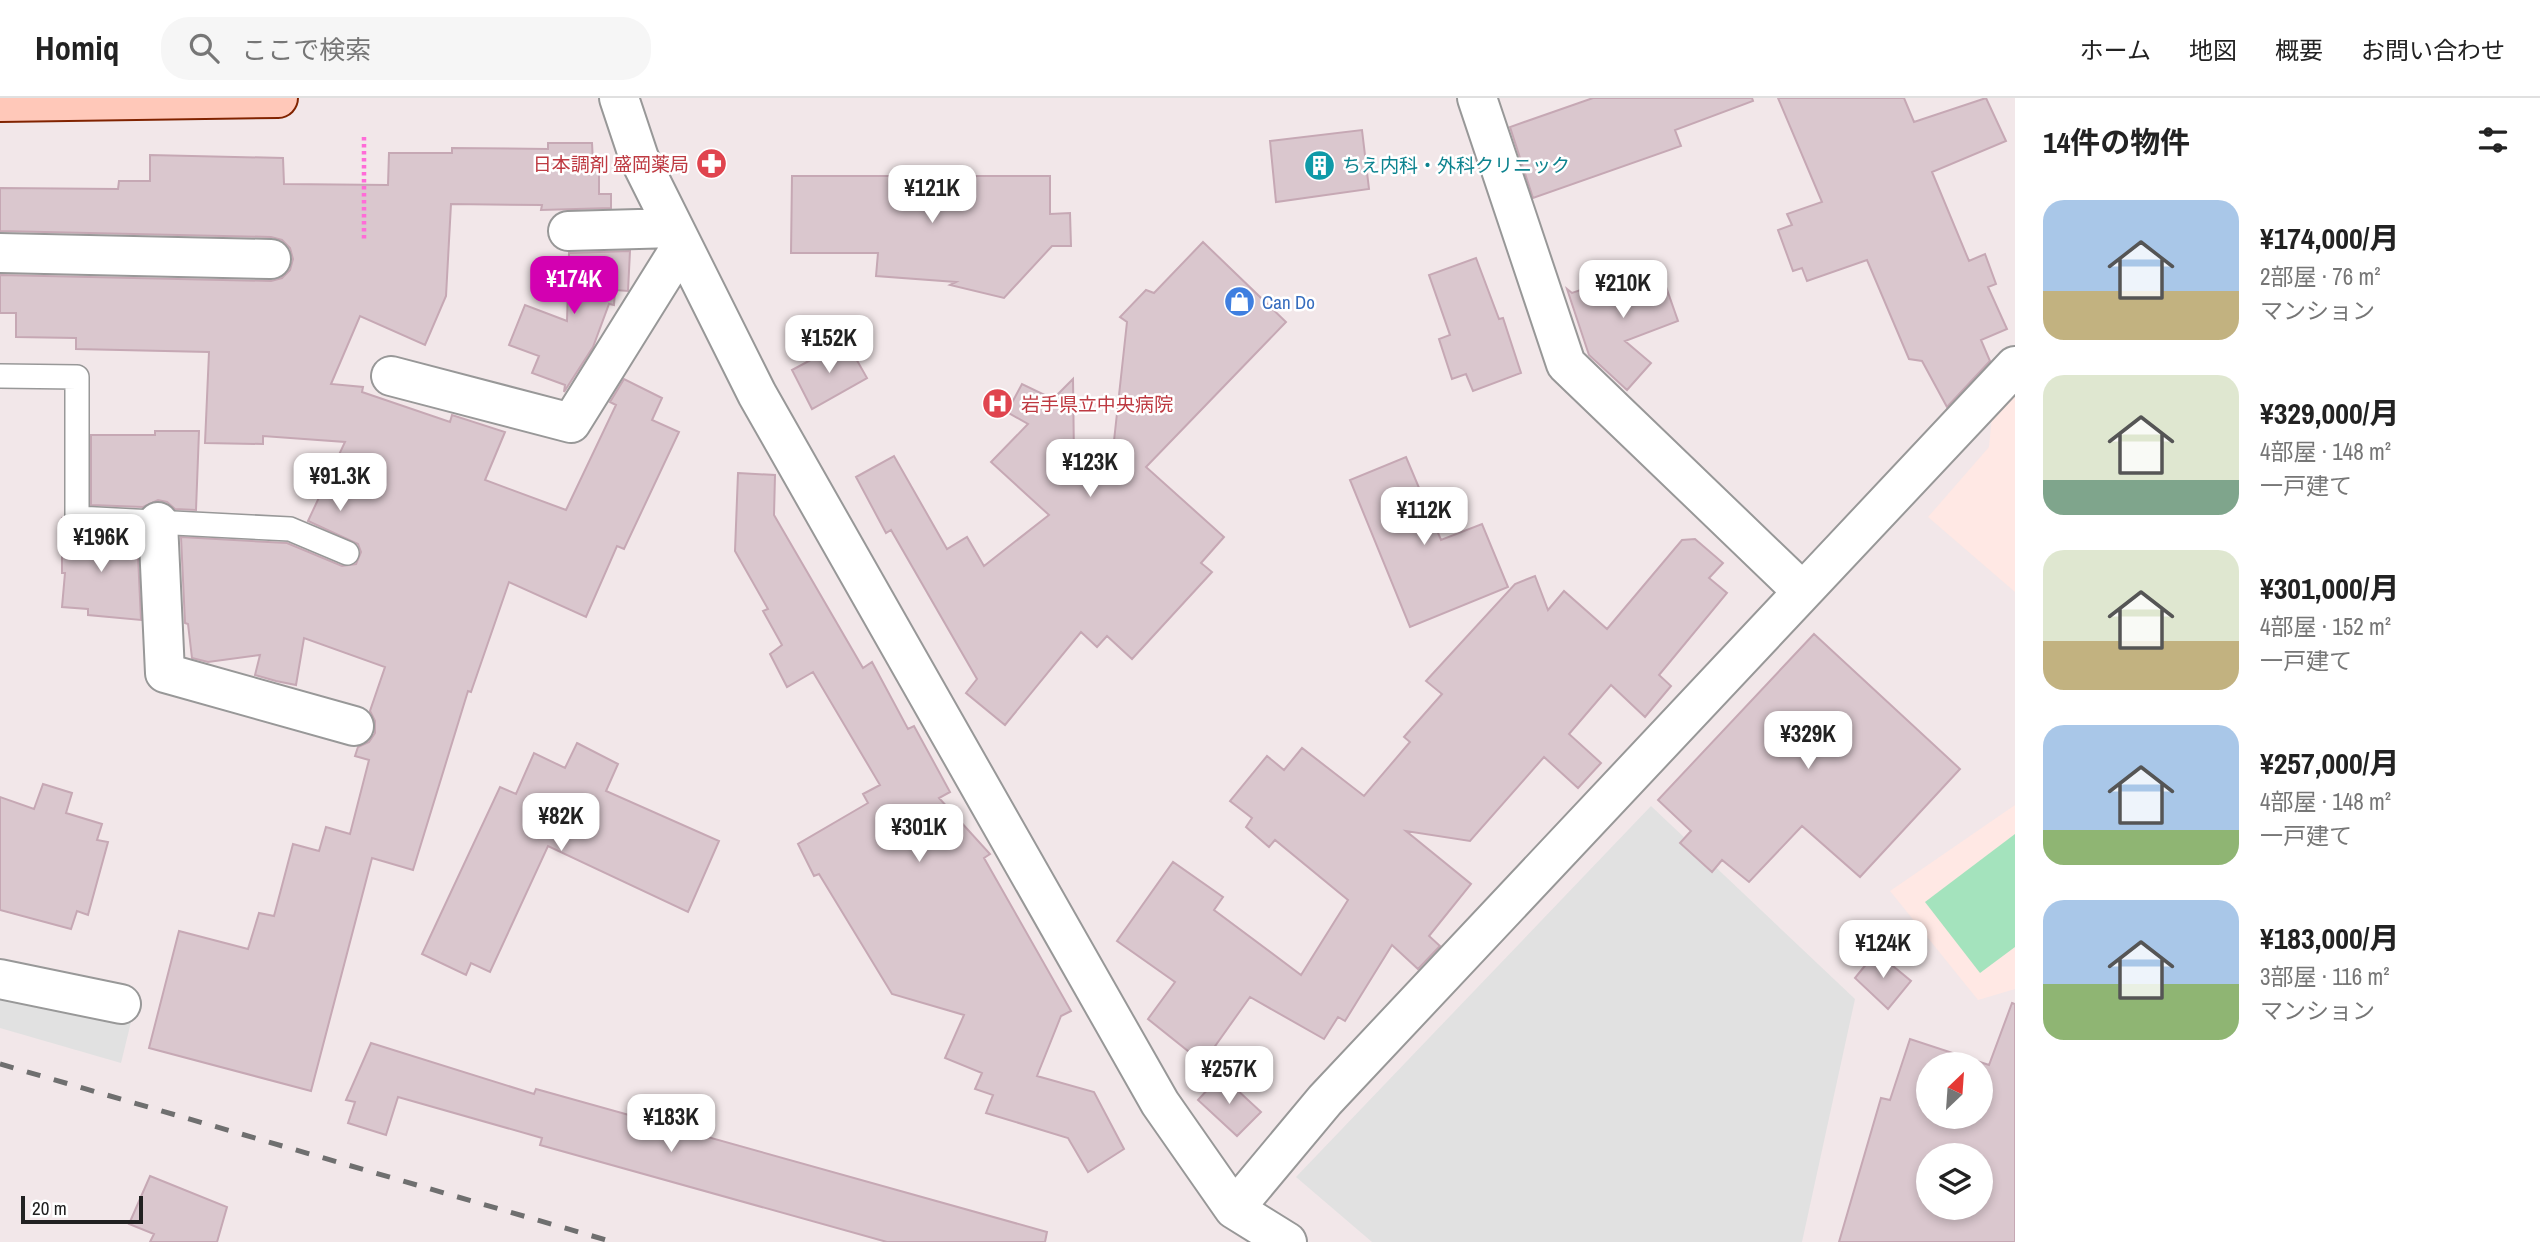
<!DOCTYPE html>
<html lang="ja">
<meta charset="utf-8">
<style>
body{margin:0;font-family:"Archivo Narrow","Noto Sans JP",sans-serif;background:#f6f6f6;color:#222;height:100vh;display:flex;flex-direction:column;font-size:26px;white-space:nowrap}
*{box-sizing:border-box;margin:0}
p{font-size:23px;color:#767676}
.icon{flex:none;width:38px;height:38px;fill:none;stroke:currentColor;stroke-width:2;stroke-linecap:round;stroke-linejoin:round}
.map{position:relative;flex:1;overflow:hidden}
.side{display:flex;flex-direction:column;background:#fff;width:525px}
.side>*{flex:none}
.needle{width:46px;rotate:25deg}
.controls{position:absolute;left:1916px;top:954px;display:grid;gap:14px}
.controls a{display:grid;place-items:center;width:77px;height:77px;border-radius:50%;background:#fff;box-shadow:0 4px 10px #0003;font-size:35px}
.scale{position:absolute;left:21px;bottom:18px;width:122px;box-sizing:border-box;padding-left:7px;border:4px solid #212121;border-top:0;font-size:19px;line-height:24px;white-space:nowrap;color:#212121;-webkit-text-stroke:5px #fff;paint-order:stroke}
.price{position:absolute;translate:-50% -60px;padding:0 16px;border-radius:14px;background:#fff;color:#222;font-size:23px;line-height:46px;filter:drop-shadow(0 2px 4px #0008)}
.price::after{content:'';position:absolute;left:50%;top:42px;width:21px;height:16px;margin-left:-10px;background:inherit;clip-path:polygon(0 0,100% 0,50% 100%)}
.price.active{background:#d300b1;color:#fff}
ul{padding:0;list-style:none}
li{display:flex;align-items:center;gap:21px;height:175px;padding:0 28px}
li span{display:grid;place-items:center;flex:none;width:196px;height:140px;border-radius:21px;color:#555}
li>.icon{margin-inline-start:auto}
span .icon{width:84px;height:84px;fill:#fffc;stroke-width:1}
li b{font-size:30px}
h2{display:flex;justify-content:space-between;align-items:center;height:84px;padding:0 28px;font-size:30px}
header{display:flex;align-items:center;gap:42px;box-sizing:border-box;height:98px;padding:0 35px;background:#fff;border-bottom:2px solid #e0e0e0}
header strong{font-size:33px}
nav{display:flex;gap:38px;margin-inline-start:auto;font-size:24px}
.search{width:490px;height:63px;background:#f6f6f6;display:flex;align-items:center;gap:18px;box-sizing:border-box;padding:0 24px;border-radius:28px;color:#767676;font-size:26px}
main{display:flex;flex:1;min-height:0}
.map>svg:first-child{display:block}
.education{fill:#ffe8e4}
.parking{fill:#e1e1e1}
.water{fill:#a4e3bd}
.building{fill:#dac7ce;stroke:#c6a8b4;stroke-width:2;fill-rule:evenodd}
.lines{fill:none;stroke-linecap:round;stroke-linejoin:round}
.lane-casing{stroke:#989898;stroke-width:26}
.street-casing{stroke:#989898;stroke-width:42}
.secondary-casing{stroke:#812300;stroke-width:42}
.path{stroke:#ff6cd8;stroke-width:4.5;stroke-dasharray:3.5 3.5;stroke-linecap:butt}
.lane{stroke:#fff;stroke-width:23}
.street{stroke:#fff;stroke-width:38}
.secondary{stroke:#ffc8b9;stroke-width:38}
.rail{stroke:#6f6f6f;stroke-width:5;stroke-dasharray:14 14;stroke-linecap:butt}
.labels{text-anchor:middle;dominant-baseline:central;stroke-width:5;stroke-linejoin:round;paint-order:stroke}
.health-label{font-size:19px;fill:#be3a42;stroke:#fff;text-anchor:end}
.culture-label{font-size:19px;fill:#0d838f;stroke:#fff;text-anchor:start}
.shop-label{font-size:19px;fill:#366cbe;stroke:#fff;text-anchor:start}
</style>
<header>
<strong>Homiq</strong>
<div class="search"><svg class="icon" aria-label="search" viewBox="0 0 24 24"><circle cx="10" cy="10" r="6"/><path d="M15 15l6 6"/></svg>ここで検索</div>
<nav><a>ホーム</a><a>地図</a><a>概要</a><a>お問い合わせ</a></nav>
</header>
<main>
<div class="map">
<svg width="2015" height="1144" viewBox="0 0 2015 1144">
<rect width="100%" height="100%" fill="#f2e7e9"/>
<path class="education" d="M2015,295v199l-87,-75 61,-70 3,-31z
M2015,707v184l-37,11 -88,-109z"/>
<path class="parking" d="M1651,708l204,193 -53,243h-430l-76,-65z
M0,894l131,30 -10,41 -121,-35z"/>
<path class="water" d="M2015,736v113l-35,26 -55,-71z"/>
<path class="building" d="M1593,0h159l1,3 -78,29 6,16 -148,52 -23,-71z
M1778,0h126l10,24 72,-24 20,43 -74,31 37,89 16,-7 11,30 -8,3 19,42 -26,11 9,21 -43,46 -25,-46 -13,-2 -42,-99 -60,21 -5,-13 -9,3 -15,-41 14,-5 -5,-11 35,-12z
M1362,32l7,59 -93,13 -6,-61z
M548,45h44l1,19h6v32h12v14l-70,2 1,-5 -91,-1 -5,92 -21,49 -65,-29 -29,68 32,3 -1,5 88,30 2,-7 53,17 -20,48 81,30 50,-105 -6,-3 14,-23 38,19 -10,22 27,12 -55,117 -7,-3 -31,71 -77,-35 -38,110 -3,-1 -55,179 -41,-12 -61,233 -162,-43 30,-117 69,18 11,-36 15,3 19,-72 26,7 7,-24 24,7 19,-74 -14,-4 3,-9 11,-5 6,-9v-12l-5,-10 15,-44 -81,-29 -8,47 -20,-4 -21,-6 5,-20 -52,7 -16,-4 -4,-34 -3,-1 -4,-86 106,6 55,23 14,-2 5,-12 -3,-8 -50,-23 37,-79 -82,-6v8l-58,-1 4,-91 -133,-3v-11l-60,-1v-24h-16v-38l271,6 11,-3 8,-8 3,-11 -3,-11 -8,-8 -11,-3 -271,-6v-43l118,1 1,-8h31v-26l133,3 1,26 104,1 1,-32h63v-5l96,1z
M792,78h258v38l20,-1 1,33h-19l-48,52 -54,-13 6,-3 -80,-6 2,-23h-87z
M1203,144l83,80 -140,145 78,70 -23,26 11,9 -80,87 -25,-23 -10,11 -16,-15 -76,93 -39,-32 11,-14 -86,-149 -5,3 -30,-56 38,-21 53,93 20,-12 17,29 65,-51 -58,-53 37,-38 -21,-12 15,-28 31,15 20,-20 1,79 38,1 15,-137 -7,-5 26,-27 8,3z
M630,153l-2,40 -13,-1 -1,15 -5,-1 -16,43 -29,45 1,-7 -33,-12 7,-17 -30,-11 16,-40 42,16 2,-68z
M1476,160l23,61 4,-1 18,55 -48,18 -7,-17 -14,5 -13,-40 11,-4 -21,-60z
M1658,166l20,57 -53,20 26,22 -24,27 -38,-35 -22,-66 5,4z
M846,243l21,37 -55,31 -20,-39z
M155,333h44l-3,79 -21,-1 -8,-7 -9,-2 -15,7 -52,-2v-70h64z
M1406,359l35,83 41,-16 26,63 -98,40 -60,-147z
M738,375l37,2 -1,40 89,153 9,-6 36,67 6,-3 36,66 -11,6 51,56 -6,4 87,153 -10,5 -24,60 57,16 30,57 -36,23 -20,-34 -82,-25 7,-18 -18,-6 7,-16 -37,-15 19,-43 -72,-21 -73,-120 -5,2 -16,-32 70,-41 -5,-9 17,-9 -67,-113 -26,15 -17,-33 12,-9 -19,-34 5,-2 -33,-58z
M62,419l3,8 11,7 61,3 4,85 -53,-5v-6l-26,-2 3,-34h-3z
M1695,441l28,24 -14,15 18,15 -68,82 12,11 -26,31 -34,-32 -42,49 32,29 -23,25 -34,-31 -74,84 -64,-10 65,53 -42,52 11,10 -22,23 -26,-24 -47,76 -7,-4 -14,22 -74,-42 -47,66 -55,-44 27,-37 -58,-41 56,-79 50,35 -9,13 87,65 47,-75 -73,-60 -6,7 -23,-20 6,-9 -22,-17 37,-45 17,14 18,-22 62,48 46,-54 -6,-5 38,-43 -16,-13 89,-97 20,-8 13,34 16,-19 43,38 75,-89z
M1814,536l146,135 -100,108 -58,-51 -53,56 -27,-22 -10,12 -32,-29 11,-12 -33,-31z
M577,645l41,21 -12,27 113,50 -31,71 -140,-66 -58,126 -19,-9 -5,12 -44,-21 78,-167 16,7 18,-41 31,15z
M43,686l29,9 -6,20 36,11 -5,16 11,2 -20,73 -11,-4 -6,18 -71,-19v-113l34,12z
M1876,854l35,29 -23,28 -33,-31z
M2012,905l3,1v238h-176l42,-144 9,2 20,-61 79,26zM1928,966h53v52h-53zM1928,1057h53v53h-53z
M371,945l163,51 2,-5 511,143 -2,10h-158l-347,-97 2,-7 -144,-41 -12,38 -38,-12 7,-21 -9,-2z
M1221,977l40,37 -24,24 -39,-36z
M150,1078l77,31 -10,35h-67l4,-8 -25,-10z"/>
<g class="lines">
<defs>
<path id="lane" d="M0,278l77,1v141l213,11 57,24"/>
<path id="street" d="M619,0l20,60 118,236 403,709 74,106 53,33
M1477,0l89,266 235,226
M568,133l106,-3
M0,155l271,6
M391,278l180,47 111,-178
M158,424l7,151 189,53
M0,881l121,25
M1234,1111l91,-109 690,-734"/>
<path id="secondary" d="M0,4l278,-4"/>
</defs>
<use href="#lane" class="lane-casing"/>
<use href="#street" class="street-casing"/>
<use href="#secondary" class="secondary-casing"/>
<path class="path" d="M364,39v105"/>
<use href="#lane" class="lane"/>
<use href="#street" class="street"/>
<use href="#secondary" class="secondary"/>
<path class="rail" d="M0,966l613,178"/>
</g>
<defs>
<symbol id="pharmacy-disc" viewBox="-11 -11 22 22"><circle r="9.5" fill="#e0444e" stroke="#fff"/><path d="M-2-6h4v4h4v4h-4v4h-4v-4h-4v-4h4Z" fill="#fff"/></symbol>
<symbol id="building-disc" viewBox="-11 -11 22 22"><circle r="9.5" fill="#0f9aa8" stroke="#fff"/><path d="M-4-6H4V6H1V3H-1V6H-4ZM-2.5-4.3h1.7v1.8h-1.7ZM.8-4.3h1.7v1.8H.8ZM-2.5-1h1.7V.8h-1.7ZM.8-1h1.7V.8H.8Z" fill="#fff"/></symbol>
<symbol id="shop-disc" viewBox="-11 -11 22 22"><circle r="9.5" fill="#3f7fe0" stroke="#fff"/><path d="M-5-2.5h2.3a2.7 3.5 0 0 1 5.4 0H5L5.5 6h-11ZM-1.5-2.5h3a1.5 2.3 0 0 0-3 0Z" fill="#fff"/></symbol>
<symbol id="hospital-disc" viewBox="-11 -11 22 22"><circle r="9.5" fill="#e0444e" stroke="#fff"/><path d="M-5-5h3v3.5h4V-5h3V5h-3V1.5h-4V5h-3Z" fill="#fff"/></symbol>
</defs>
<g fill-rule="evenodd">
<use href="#pharmacy-disc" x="694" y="48" width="35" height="35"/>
<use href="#building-disc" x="1302" y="50" width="35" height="35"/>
<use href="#shop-disc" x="1222" y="186" width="35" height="35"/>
<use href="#hospital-disc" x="980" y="288" width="35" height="35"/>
</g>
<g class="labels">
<g class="health-label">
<text x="689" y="66">日本調剤 盛岡薬局</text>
<text x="1021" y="306" text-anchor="start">岩手県立中央病院</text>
</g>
<g class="culture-label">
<text x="1342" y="67">ちえ内科・外科クリニック</text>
</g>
<g class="shop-label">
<text x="1262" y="204">Can Do</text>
</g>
</g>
</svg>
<div class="controls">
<a><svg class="needle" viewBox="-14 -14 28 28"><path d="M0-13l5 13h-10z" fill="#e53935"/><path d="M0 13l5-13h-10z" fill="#767676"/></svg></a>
<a><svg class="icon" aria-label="layers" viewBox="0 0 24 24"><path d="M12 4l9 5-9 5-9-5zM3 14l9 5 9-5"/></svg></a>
</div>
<div class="scale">20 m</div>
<b class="price" style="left:932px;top:127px">¥121K</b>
<b class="price active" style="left:574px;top:218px">¥174K</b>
<b class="price" style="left:1623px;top:222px">¥210K</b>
<b class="price" style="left:829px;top:277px">¥152K</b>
<b class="price" style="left:1090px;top:401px">¥123K</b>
<b class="price" style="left:340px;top:415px">¥91.3K</b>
<b class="price" style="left:1424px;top:449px">¥112K</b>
<b class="price" style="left:101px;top:476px">¥196K</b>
<b class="price" style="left:1808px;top:673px">¥329K</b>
<b class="price" style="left:561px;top:755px">¥82K</b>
<b class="price" style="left:919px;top:766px">¥301K</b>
<b class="price" style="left:1883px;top:882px">¥124K</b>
<b class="price" style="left:1229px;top:1008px">¥257K</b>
<b class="price" style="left:671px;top:1056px">¥183K</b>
</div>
<section class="side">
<h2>14件の物件<svg class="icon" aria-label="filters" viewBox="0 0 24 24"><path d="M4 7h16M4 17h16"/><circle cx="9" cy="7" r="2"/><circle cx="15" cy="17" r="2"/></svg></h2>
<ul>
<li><span style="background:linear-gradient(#a9c7e8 65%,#c2b280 0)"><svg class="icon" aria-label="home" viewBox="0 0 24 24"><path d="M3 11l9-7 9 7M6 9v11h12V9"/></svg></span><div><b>¥174,000/月</b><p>2部屋 · 76 m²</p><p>マンション</p></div></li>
<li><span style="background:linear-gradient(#dfe7d0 75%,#7fa58c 0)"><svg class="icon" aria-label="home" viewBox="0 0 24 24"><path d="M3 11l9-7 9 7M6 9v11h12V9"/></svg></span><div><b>¥329,000/月</b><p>4部屋 · 148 m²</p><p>一戸建て</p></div></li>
<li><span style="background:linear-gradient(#dfe7d0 65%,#c2b280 0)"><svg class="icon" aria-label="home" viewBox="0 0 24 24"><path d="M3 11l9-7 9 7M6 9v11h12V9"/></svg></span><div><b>¥301,000/月</b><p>4部屋 · 152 m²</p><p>一戸建て</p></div></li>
<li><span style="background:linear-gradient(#a9c7e8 75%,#8fb573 0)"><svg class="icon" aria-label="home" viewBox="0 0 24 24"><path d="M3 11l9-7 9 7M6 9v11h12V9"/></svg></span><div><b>¥257,000/月</b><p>4部屋 · 148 m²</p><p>一戸建て</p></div></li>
<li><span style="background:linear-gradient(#a9c7e8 60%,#8fb573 0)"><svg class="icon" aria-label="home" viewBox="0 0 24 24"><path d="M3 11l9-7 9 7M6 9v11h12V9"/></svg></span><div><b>¥183,000/月</b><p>3部屋 · 116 m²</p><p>マンション</p></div></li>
</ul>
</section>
</main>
